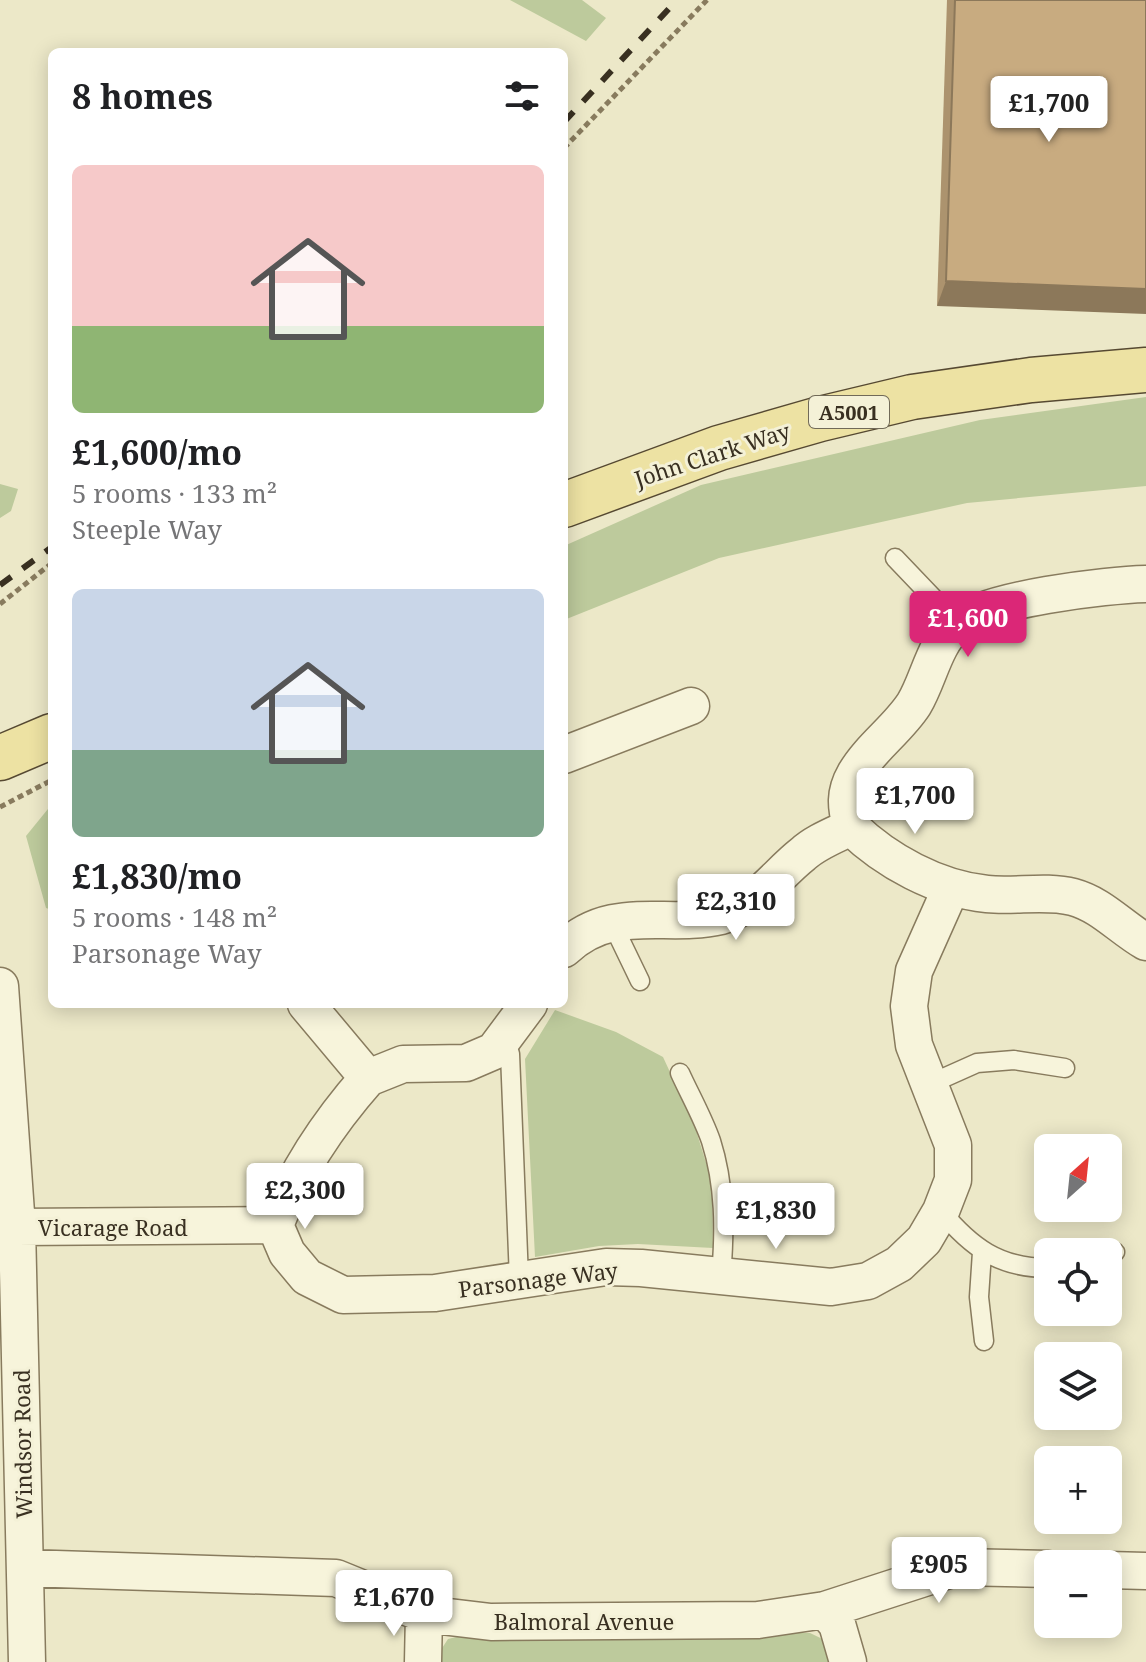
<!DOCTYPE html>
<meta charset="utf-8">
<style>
body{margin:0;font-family:"Noto Serif",serif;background:#f6f6f6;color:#202124;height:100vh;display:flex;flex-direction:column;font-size:30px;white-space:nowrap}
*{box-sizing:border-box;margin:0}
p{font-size:26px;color:#757577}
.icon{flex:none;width:44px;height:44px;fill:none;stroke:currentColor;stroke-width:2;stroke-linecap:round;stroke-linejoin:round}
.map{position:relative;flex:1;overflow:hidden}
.panel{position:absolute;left:48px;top:48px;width:520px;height:960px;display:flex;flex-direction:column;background:#fff;border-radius:12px;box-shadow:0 4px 20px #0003}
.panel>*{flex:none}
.needle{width:52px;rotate:27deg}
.controls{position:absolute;left:1034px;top:1134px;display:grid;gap:16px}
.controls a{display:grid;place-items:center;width:88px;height:88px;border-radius:12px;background:#fff;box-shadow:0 4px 20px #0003;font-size:40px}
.price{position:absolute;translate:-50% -68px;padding:0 18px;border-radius:8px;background:#fff;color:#222;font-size:26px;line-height:52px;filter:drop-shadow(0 2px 4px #0008)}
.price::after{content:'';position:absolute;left:50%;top:48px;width:24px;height:18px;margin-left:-12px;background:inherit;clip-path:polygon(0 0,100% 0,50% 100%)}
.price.active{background:#db2777;color:#fff}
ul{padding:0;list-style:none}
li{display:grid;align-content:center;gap:16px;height:424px;padding:0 24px}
li span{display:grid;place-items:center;height:248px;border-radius:12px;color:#555}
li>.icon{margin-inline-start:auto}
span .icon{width:144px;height:144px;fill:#fffc;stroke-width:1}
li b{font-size:34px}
h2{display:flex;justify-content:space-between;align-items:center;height:96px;padding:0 24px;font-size:34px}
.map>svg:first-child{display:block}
.green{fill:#bdca9c}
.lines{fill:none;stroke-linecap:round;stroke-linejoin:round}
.service-casing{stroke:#887b5e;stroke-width:21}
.minor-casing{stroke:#887b5e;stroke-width:39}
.primary-casing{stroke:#564932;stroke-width:47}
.path{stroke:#887b5e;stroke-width:5;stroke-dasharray:6 4;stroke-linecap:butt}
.service{stroke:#f7f4db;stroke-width:18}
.minor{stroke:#f7f4db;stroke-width:36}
.primary{stroke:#ede2a3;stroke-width:44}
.rail{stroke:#393021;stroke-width:6;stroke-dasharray:14 14;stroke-linecap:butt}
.wall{fill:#ac936e}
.shaded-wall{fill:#8c785a}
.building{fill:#c8ab80;stroke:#8c785a;stroke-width:2}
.labels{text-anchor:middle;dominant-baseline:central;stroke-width:6;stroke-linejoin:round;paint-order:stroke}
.shield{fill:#f4f1d7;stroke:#716a58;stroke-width:2}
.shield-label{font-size:20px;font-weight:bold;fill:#393021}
.street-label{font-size:22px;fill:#393021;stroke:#f4f1d7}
</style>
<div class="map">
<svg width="1146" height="1662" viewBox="0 0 1146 1662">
<rect width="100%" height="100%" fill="#ece8c8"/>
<path class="green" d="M510,0h72l24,18 -20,23z
M1146,397v89l-179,17 -248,55 -155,62v-74l137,-61 279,-65z
M0,484l18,5 -7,22 -11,7z
M52,804v106l-6,-2 -20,-72z
M555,1010l61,22 47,25 31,67 18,58 1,66 -75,-4 -39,2 -64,11 -10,-198z
M485,1630l325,3 27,13 3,16h-407l15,-23z"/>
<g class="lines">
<defs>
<path id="service" d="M895,558l62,65
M612,923l28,58
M505,1039l5,15 9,225
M680,1073c10,22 23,45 31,68 14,44 14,90 10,135
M930,1084l47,-21 37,-3 51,8
M941,1211c30,36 58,57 107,57
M982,1252l-3,45 5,44
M1108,1255l7,-3"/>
<path id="minor" d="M564,755l127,-49
M851,827c-5,-20 -7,-34 4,-53 15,-26 43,-45 59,-70 15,-25 20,-60 43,-80 27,-25 150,-39 189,-40
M851,827c35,34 86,62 136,67 28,3 59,-4 86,3 29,8 47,30 73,45
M564,949c48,-46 102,-20 157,-33 35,-9 55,-41 82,-62 13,-12 32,-19 48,-27
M0,986l17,241 10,435
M368,1078l35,-14 63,-1 28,-12 35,-47
M275,1225l12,28 20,24 36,18 92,-2 171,-26 35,1 190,19 37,-6 31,-17 25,-24 17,-29 12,-31v-35l-39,-100 -5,-39 5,-35 37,-83
M17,1227l258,-2c21,-53 55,-104 93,-147l-62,-74
M25,1568l311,10 88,36 67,8 267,-2 67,-10 133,-43 90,2
M1108,1570l38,1
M825,1610l12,14 11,38
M423,1662l1,-48"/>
<path id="primary" d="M564,505l155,-57 101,-29 92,-22 119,-17 115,-10
M0,758l52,-22"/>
</defs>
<use href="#service" class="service-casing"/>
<use href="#minor" class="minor-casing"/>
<use href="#primary" class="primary-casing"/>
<path class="path" d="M564,148l143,-148
M0,604l52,-41
M0,807l52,-27"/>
<use href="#service" class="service"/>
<use href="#minor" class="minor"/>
<use href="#primary" class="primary"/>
<path class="rail" d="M564,122l113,-122
M0,585l52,-38"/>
</g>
<path class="wall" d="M947,0h199l-209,306z"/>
<path class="shaded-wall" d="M946,281l200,8v25l-209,-8z"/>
<path class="building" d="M955,0h191v289l-200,-8z"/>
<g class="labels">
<rect class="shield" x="809" y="396" width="80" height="32" rx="6"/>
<g class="shield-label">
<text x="849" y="412">A5001</text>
</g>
<g class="street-label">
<text transform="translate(712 454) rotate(-18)">John Clark Way</text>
<text x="113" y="1227">Vicarage Road</text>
<text transform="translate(538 1279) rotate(-7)">Parsonage Way</text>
<text transform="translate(22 1444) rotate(-91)">Windsor Road</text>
<text x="584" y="1621">Balmoral Avenue</text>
</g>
</g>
</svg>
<div class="controls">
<a><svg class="needle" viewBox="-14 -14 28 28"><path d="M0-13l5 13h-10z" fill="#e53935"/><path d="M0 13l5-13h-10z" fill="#757577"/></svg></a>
<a><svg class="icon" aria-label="locate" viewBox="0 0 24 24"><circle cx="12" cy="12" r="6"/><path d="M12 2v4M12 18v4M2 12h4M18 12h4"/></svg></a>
<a><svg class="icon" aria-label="layers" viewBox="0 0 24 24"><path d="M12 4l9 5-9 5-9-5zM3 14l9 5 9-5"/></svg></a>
<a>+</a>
<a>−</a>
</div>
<b class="price" style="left:1049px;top:144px">£1,700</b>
<b class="price active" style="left:968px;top:659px">£1,600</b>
<b class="price" style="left:915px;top:836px">£1,700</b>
<b class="price" style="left:736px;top:942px">£2,310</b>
<b class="price" style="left:305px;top:1231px">£2,300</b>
<b class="price" style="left:776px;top:1251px">£1,830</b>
<b class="price" style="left:939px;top:1605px">£905</b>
<b class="price" style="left:394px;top:1638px">£1,670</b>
<section class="panel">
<h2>8 homes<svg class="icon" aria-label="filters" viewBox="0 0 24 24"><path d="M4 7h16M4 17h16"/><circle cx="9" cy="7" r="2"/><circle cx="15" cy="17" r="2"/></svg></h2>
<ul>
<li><span style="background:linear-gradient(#f6c9c9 65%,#8fb573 0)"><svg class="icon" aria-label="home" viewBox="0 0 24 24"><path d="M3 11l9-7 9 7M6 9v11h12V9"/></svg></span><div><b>£1,600/mo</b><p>5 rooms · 133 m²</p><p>Steeple Way</p></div></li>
<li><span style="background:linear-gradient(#c9d6e8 65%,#7fa58c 0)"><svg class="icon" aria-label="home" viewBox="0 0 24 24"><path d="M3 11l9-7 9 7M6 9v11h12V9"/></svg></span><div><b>£1,830/mo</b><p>5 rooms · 148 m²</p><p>Parsonage Way</p></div></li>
</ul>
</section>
</div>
